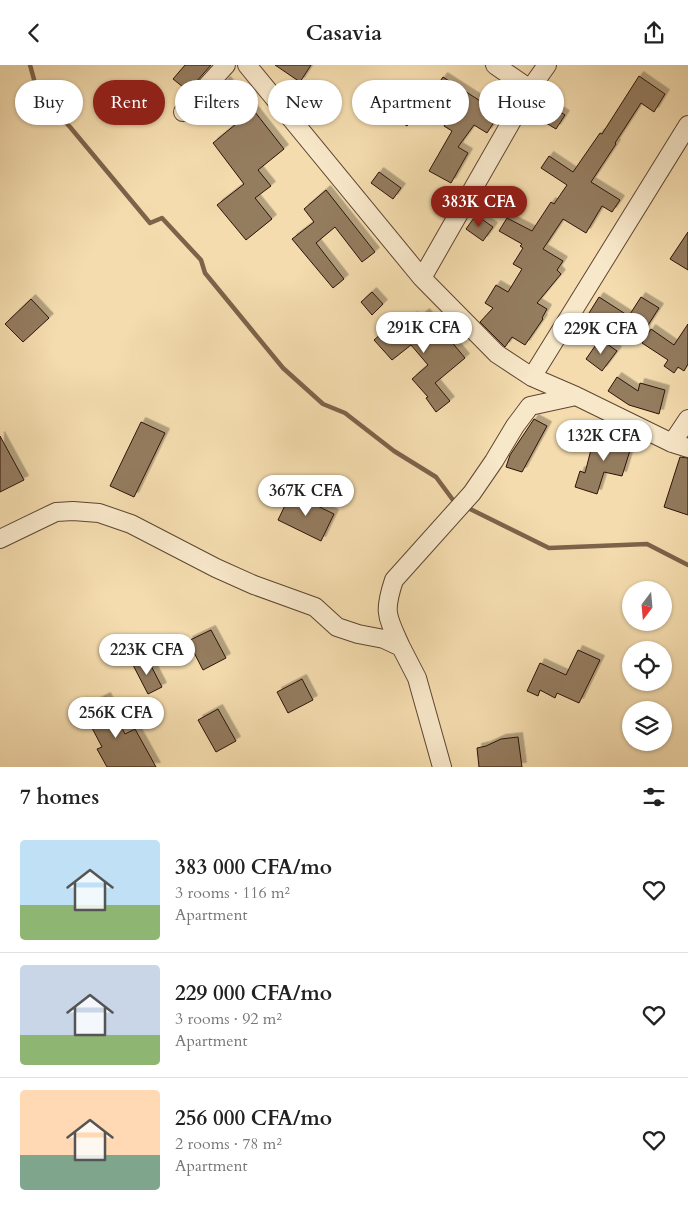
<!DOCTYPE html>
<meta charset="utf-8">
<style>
body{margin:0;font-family:Cardo,serif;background:#f2f2f2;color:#222;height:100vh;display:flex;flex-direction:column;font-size:19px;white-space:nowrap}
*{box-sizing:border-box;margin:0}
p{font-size:16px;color:#767676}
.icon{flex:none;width:28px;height:28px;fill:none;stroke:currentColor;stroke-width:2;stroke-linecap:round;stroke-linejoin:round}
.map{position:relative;height:702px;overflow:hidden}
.details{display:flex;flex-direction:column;background:#fff;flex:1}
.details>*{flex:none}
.hud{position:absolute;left:15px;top:15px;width:659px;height:45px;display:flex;gap:10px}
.needle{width:32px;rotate:196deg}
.fabs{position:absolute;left:622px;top:516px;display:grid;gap:10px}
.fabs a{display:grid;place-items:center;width:50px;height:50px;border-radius:50%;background:#fff;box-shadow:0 1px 4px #0004;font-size:25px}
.price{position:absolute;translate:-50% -42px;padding:0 11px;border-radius:18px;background:#fff;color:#222;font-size:16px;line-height:32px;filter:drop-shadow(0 1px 2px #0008)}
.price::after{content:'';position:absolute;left:50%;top:30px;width:15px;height:11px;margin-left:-8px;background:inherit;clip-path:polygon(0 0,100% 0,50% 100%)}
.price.selected{background:#8f2418;color:#fff}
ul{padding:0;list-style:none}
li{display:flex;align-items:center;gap:15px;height:125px;padding:0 20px}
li+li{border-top:1px solid #e0e0e0}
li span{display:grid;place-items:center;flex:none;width:140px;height:100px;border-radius:5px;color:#555}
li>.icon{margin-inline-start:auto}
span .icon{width:60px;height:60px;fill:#fffc;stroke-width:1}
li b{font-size:21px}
h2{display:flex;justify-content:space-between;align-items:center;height:60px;padding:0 20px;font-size:21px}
.chip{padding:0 18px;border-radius:22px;background:#fff;box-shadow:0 1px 4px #0004;font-size:18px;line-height:45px}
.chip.selected{background:#8f2418;color:#fff}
header{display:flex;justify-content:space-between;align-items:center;height:65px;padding:0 20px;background:#fff;font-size:22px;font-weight:600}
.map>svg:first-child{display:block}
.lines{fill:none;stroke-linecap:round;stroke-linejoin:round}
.stream{stroke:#7c634a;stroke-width:4.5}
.building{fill:#947c5e;stroke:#2d1308;filter:url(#shadow)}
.minor-casing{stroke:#5f4532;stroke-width:20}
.minor{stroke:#f8e8ca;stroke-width:18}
</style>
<header><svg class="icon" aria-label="back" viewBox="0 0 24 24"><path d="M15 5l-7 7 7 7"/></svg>Casavia<svg class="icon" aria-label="share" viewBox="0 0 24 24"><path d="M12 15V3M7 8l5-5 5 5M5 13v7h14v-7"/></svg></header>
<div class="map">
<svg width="688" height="702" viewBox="0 0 688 702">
<defs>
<filter id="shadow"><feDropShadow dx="4.5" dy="-4.5" stdDeviation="0" flood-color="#0004"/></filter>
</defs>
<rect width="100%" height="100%" fill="#f4dcae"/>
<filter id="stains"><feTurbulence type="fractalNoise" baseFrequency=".004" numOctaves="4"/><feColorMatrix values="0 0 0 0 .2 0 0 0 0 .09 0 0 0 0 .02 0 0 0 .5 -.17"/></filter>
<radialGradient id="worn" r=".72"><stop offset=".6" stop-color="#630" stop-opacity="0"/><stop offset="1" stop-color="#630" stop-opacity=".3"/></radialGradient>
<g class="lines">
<path class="stream" d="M30,0l8,29 32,33 80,96 12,-5 39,42 4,13 78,95 40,36 22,9 49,38 42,26 17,23 4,2
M466,442l83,41 98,-4 41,21"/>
</g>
<path class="building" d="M185,0h26l-23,26 -15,-12z
M275,0h36l-11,17z
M639,11l26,18 -11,18 -13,-9 -26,40 1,1 -25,38 29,18 -8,12 -10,-6 -16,27 -23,-14 -20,30 20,12 -6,9 4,4 -24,29 10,6 -5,9 1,1 -18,26 -13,-8 -7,10 -25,-25 13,-14 -8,-5 11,-18 12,7 14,-23 -9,-5 10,-16 -3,-2 2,-2 -23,-13 8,-13 25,13 19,-29 3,2 13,-19 -26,-17 8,-12 24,16 27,-39 2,1z
M443,12l45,29 13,-19 11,7 -25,39 -13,-8 -16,22 10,6 -17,30 -22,-12 23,-40 -8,-5 10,-14 -24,-16z
M226,16l22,28 3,-2 33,42 -26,21 13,16 -16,12 17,21 -26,21 -29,-35 27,-21 -31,-41 23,-19 -24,-28z
M407,29l15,9 -15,23 -14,-9z
M551,41l14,9 -9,14 -15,-9z
M379,107l22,16 -8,11 -22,-16z
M326,125l49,62 -13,10 -27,-35 -19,16 28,36 -11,9 -41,-49 22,-17 -10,-13z
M476,150l17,12 -10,14 -17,-12z
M688,167v38l-18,-11z
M372,227l11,12 -11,11 -11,-13z
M599,232l28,18 -15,23 -28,-17z
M641,232l18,11 -18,28 -18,-11z
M31,234l18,19 -26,24 -18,-18z
M425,248l23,29 2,-2 15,18 -30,25 15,18 -14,11 -10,-14 2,-1 -16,-18 16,-14 -17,-20 -19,15 -18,-20 14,-12 5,6 20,-18 4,4z
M688,259v40l-4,7 -6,-4 -4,6 -10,-7 4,-6 -26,-17 9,-14 23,16z
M600,274l17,12 -15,20 -16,-12z
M617,312l21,14 2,-8 25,7 -6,24 -30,-9 -21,-14z
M534,354l13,7 -25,46 -16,-5 4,-12z
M141,357l24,11 -31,64 -24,-11z
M595,369l37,10 -10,32 -18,-4 -7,22 -22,-7 5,-16 5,2z
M0,371l24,44 -24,12z
M680,392l8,1v57l-24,-8z
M291,428l43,21 -13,27 -43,-21z
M211,565l15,28 -23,12 -15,-29z
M578,585l22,10 -21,43 -22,-10 -2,5 -15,-8 -2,6 -11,-5 13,-28 26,12z
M147,593l15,29 -14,7 -15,-29z
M302,614l11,21 -25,13 -11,-21z
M106,632l19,37 10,-5 21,38h-49l-10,-18 5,-2 -20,-38z
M218,644l18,32 -20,11 -18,-32z
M518,672l4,30h-43l-2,-19 9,-2 15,-7z"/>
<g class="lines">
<defs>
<path id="minor" d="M247,0l175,213 75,76 35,23 44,19 96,47 16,5
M495,0l35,24
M183,47l43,-47
M422,213l108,-189 17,-24
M532,312l156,-252
M672,378l16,-24
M0,474l56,-27 17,-1 26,2 32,11 85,44 38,17 61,22 22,20 21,7 26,5 17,8 16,31 25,89
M401,582c-14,-31 -18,-34 -7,-67l78,-87 22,-32 21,-35 15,-20 46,-10"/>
</defs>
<use href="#minor" class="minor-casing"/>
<use href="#minor" class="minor"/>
</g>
<rect width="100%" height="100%" filter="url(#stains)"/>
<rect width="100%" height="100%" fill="url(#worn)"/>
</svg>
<div class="fabs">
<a><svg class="needle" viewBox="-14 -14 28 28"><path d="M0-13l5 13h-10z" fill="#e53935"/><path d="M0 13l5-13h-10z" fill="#767676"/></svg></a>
<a><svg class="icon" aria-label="locate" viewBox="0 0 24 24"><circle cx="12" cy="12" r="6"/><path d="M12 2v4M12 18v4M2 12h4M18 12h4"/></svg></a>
<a><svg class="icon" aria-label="layers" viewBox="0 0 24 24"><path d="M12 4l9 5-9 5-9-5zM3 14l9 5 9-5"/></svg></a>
</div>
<b class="price selected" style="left:479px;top:163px">383K CFA</b>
<b class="price" style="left:424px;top:289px">291K CFA</b>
<b class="price" style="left:601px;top:290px">229K CFA</b>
<b class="price" style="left:604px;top:397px">132K CFA</b>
<b class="price" style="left:306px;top:452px">367K CFA</b>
<b class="price" style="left:147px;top:611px">223K CFA</b>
<b class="price" style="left:116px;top:674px">256K CFA</b>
<div class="hud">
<a class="chip">Buy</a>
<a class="chip selected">Rent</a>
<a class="chip">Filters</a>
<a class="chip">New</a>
<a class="chip">Apartment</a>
<a class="chip">House</a>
</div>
</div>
<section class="details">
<h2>7 homes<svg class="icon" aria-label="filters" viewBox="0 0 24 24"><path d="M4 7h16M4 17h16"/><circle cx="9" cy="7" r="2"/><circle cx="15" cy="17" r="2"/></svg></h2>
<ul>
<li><span style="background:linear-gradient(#bfe0f5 65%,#8fb573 0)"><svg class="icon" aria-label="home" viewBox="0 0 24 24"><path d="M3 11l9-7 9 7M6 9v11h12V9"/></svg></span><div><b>383 000 CFA/mo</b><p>3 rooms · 116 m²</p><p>Apartment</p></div><svg class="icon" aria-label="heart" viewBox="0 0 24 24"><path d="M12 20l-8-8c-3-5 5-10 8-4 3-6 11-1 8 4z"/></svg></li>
<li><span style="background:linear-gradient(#c9d6e8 70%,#8fb573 0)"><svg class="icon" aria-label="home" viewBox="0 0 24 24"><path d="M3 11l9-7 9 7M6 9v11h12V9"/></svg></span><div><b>229 000 CFA/mo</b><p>3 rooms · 92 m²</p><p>Apartment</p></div><svg class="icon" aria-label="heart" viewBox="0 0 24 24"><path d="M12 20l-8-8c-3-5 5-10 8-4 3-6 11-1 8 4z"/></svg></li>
<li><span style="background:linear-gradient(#ffd9b3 65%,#7fa58c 0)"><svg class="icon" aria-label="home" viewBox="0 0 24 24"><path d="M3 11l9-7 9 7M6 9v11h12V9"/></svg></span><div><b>256 000 CFA/mo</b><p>2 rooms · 78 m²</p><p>Apartment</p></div><svg class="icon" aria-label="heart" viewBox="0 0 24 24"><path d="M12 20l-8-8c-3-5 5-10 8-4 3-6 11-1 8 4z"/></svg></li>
</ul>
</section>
